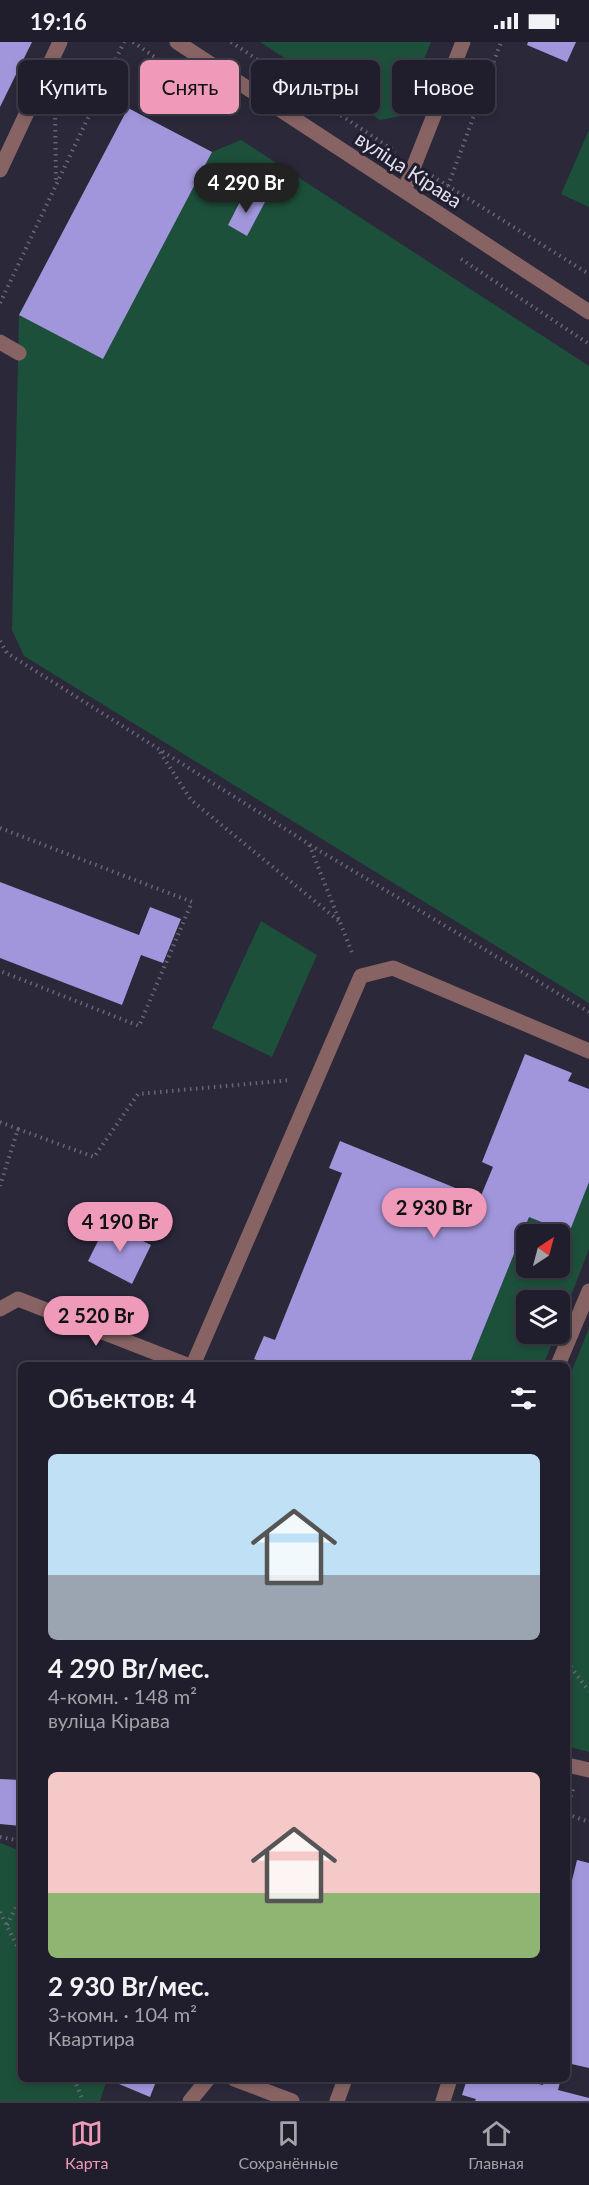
<!DOCTYPE html>
<html lang="ru">
<meta charset="utf-8">
<style>
body{margin:0;font-family:Lato,sans-serif;background:#282734;color:#f1f3f6;height:100vh;display:flex;flex-direction:column;font-size:22px;white-space:nowrap}
*{box-sizing:border-box;margin:0}
p{font-size:20px;color:#a2a2a9}
.icon{flex:none;width:33px;height:33px;fill:none;stroke:currentColor;stroke-width:2;stroke-linecap:round;stroke-linejoin:round}
.map{position:relative;flex:1;overflow:hidden}
.details{position:absolute;left:18px;top:1320px;width:552px;height:720px;display:flex;flex-direction:column;background:#201e2c;border-radius:9px;box-shadow:0 3px 9px #0003,0 0 0 2px #3d3c48}
.details>*{flex:none}
.banner{position:absolute;left:18px;top:18px;width:554px;height:54px;display:flex;gap:12px}
.needle{width:39px;rotate:36deg}
.controls{position:absolute;left:516px;top:1182px;display:grid;gap:12px}
.controls a{display:grid;place-items:center;width:54px;height:54px;border-radius:9px;background:#201e2c;box-shadow:0 3px 9px #0003,0 0 0 2px #3d3c48;font-size:30px}
.price{position:absolute;translate:-50% -51px;padding:0 14px;border-radius:21px;background:#ef9ab8;color:#111;font-size:20px;line-height:39px;filter:drop-shadow(0 2px 3px #0008)}
.price::after{content:'';position:absolute;left:50%;top:36px;width:18px;height:14px;margin-left:-9px;background:inherit;clip-path:polygon(0 0,100% 0,50% 100%)}
.price.on{background:#222;color:#fff}
ul{padding:0;list-style:none}
li{display:grid;align-content:center;gap:12px;height:318px;padding:0 30px}
li span{display:grid;place-items:center;height:186px;border-radius:9px;color:#555}
li>.icon{margin-inline-start:auto}
span .icon{width:108px;height:108px;fill:#fffc;stroke-width:1}
li b{font-size:26px}
h2{display:flex;justify-content:space-between;align-items:center;height:72px;padding:0 30px;font-size:26px}
.tag{padding:0 21px;border-radius:9px;background:#201e2c;box-shadow:0 3px 9px #0003,0 0 0 2px #3d3c48;font-size:21px;line-height:54px}
.tag.on{background:#ef9ab8;color:#111}
.status{display:flex;justify-content:space-between;align-items:center;height:42px;padding:0 30px;background:#201e2c;direction:ltr}
.status svg{height:16px;fill:currentColor}
.dock{display:flex;justify-content:space-around;align-items:center;height:84px;border-top:2px solid #3d3c48;background:#201e2c;font-size:16px;color:#a2a2a9}
.dock a{display:grid;justify-items:center;gap:3px}
.dock .on{color:#ef9ab8}
.map>svg:first-child{display:block}
.green{fill:#1d503b;fill-rule:evenodd}
.building{fill:#a196dc}
.lines{fill:none;stroke-linecap:round;stroke-linejoin:round}
.path{stroke:#686676;stroke-width:4;stroke-dasharray:1.5 4.5;stroke-linecap:butt}
.minor{stroke:#876463;stroke-width:15}
.labels{text-anchor:middle;dominant-baseline:central;stroke-width:6;stroke-linejoin:round;paint-order:stroke}
.street-label{font-size:20px;fill:#e2e1ed;stroke:#211e30}
</style>
<div class="status"><b>19:16</b><svg viewBox="0 0 49 12"><path d="M0 12V9h3v3zM5 12V6h3v6zM10 12V3h3v9zM15 12V0h3v12zM26 1h20v11H26zM47 4h2v5h-2z"/></svg></div>
<div class="map">
<svg width="589" height="2059" viewBox="0 0 589 2059">
<rect width="100%" height="100%" fill="#2b283a"/>
<path class="green" d="M260,0h171l-30,74 -21,4z
M128,66l84,44 29,-12 348,226v637l-565,-347 -12,-26 7,-315z
M589,88v77l-28,-13z
M261,879l56,34 -45,102 -60,-29z
M589,1140v67l-29,75v-24h-34v34h30l-13,31h-74l60,-148 40,15zM526,1192h34v34h-34z
M589,1286v424l-22,-6v-363z
M0,1801l21,8v228h86l-7,22h-100z"/>
<path class="building" d="M0,0h32l-32,65z
M528,0h48l-9,20 -40,-17z
M128,66l84,44 -109,207 -84,-44z
M245,150l20,10 -18,34 -19,-11z
M0,840l139,53 11,-28 31,12 -18,44 -22,-8 -19,50 -122,-47z
M525,1012l47,19 -4,8 21,8v93l-20,51 -40,-16 -60,148h-200l-15,-6 10,-23 11,4 67,-167 -13,-5 11,-27 140,57 13,-31 -11,-5z
M107,1181l44,22 -19,39 -44,-23z
M0,1737l21,1v46l-21,-2z
M577,1818l12,3v205l-22,-5v-75l3,-10 -3,-1v-48l3,-12 -3,-1v-15z
M107,2037h50l-7,18z
M467,2037h50l26,6 1,-6h17l-3,11 31,8v3h-114l1,-2 -14,-4z"/>
<g class="lines">
<path class="path" d="M133,0l26,18
M231,0l165,110
M52,70l48,-21
M55,70l1,70
M432,134l157,98
M448,144l53,-144
M461,217l128,85
M0,261l124,-261
M0,599l7,12 302,191 44,111
M160,710l31,48 148,121
M0,786l192,74 -53,124 -139,-55
M310,803l279,167
M0,1080l18,7 -18,57
M18,1087l76,28 44,-63 153,-14
M567,1620l22,29
M567,1766l6,-19
M567,1772l22,8
M0,1795l21,4
M0,1870l21,42
M7,1883l14,-28
M74,2037l9,22"/>
<path class="minor" d="M177,0l412,270
M0,128l60,-128
M404,149l59,-149
M0,300l19,11
M0,1267l18,-10 169,66
M193,1323l168,-389 32,-8 196,83
M558,1323l31,-74
M567,1723l22,5
M234,2037l58,22
M190,2059l18,-22
M337,2059l8,-22
M443,2059l7,-22"/>
</g>
<g class="labels">
<g class="street-label">
<text transform="translate(409 127) rotate(33)">вуліца Кірава</text>
</g>
</g>
</svg>
<div class="controls">
<a><svg class="needle" viewBox="-14 -14 28 28"><path d="M0-13l5 13h-10z" fill="#e53935"/><path d="M0 13l5-13h-10z" fill="#a2a2a9"/></svg></a>
<a><svg class="icon" aria-label="layers" viewBox="0 0 24 24"><path d="M12 4l9 5-9 5-9-5zM3 14l9 5 9-5"/></svg></a>
</div>
<b class="price on" style="left:246px;top:172px">4 290 Br</b>
<b class="price" style="left:434px;top:1197px">2 930 Br</b>
<b class="price" style="left:120px;top:1211px">4 190 Br</b>
<b class="price" style="left:96px;top:1305px">2 520 Br</b>
<div class="banner">
<a class="tag">Купить</a>
<a class="tag on">Снять</a>
<a class="tag">Фильтры</a>
<a class="tag">Новое</a>
</div>
<section class="details">
<h2>Объектов: 4<svg class="icon" aria-label="filters" viewBox="0 0 24 24"><path d="M4 7h16M4 17h16"/><circle cx="9" cy="7" r="2"/><circle cx="15" cy="17" r="2"/></svg></h2>
<ul>
<li><span style="background:linear-gradient(#bfe0f5 65%,#9aa5b1 0)"><svg class="icon" aria-label="home" viewBox="0 0 24 24"><path d="M3 11l9-7 9 7M6 9v11h12V9"/></svg></span><div><b>4 290 Br/мес.</b><p>4-комн. · 148 m²</p><p>вуліца Кірава</p></div></li>
<li><span style="background:linear-gradient(#f6c9c9 65%,#8fb573 0)"><svg class="icon" aria-label="home" viewBox="0 0 24 24"><path d="M3 11l9-7 9 7M6 9v11h12V9"/></svg></span><div><b>2 930 Br/мес.</b><p>3-комн. · 104 m²</p><p>Квартира</p></div></li>
</ul>
</section>
</div>
<nav class="dock">
<a class="on"><svg class="icon" aria-label="map" viewBox="0 0 24 24"><path d="M3 6l6-2 6 2 6-2v14l-6 2-6-2-6 2zM9 4v14M15 6v14"/></svg>Карта</a>
<a><svg class="icon" aria-label="saved" viewBox="0 0 24 24"><path d="M7 4h10v16l-5-4-5 4z"/></svg>Сохранённые</a>
<a><svg class="icon" aria-label="home" viewBox="0 0 24 24"><path d="M3 11l9-7 9 7M6 9v11h12V9"/></svg>Главная</a>
</nav>
